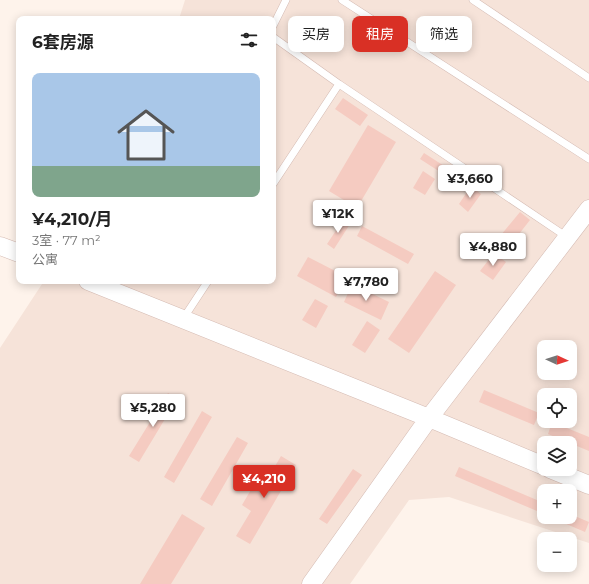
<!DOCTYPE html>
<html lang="zh">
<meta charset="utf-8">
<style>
body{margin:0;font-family:Montserrat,"Noto Sans SC",sans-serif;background:#f2f2f2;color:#222;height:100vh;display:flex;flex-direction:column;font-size:15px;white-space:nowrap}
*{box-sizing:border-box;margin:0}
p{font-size:13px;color:#767676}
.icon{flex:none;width:22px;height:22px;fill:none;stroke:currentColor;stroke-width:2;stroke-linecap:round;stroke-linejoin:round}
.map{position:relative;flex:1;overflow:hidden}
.details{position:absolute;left:16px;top:16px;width:260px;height:268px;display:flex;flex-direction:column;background:#fff;border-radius:8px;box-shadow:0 2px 10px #0003}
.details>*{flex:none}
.hud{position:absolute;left:288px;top:16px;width:241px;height:36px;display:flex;gap:8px}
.needle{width:26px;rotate:93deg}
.tools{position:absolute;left:537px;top:340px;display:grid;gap:8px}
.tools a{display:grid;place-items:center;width:40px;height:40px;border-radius:8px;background:#fff;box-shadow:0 2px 10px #0003;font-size:20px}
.price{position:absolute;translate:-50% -34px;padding:0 9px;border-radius:4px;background:#fff;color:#222;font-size:13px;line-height:26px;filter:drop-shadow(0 1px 2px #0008)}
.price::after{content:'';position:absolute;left:50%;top:24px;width:12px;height:9px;margin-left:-6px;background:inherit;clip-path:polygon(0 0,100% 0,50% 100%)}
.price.on{background:#d93025;color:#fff}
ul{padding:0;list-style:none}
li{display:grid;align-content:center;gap:8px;height:212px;padding:0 16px}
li+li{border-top:1px solid #e0e0e0}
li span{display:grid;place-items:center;height:124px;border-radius:8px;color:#555}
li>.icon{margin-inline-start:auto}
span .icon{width:72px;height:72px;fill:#fffc;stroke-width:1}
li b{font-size:17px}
h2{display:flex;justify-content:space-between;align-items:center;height:48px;padding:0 16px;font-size:17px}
.chip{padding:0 14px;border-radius:8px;background:#fff;box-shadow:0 2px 10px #0003;font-size:14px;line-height:36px}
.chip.on{background:#d93025;color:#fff}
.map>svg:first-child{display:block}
.residential{fill:#f6e3d9;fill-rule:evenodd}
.building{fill:#f5cbc1}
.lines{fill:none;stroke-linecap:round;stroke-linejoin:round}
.service-casing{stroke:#d4bab2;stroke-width:8}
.tertiary-casing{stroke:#d4bab2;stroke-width:19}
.service{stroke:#fff;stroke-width:7}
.tertiary{stroke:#fff;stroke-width:18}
</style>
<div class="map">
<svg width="589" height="584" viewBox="0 0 589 584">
<rect width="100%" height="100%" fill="#fef3eb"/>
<path class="residential" d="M185,0h404v543l-140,-46 -40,3 -59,84h-350v-236l44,-67h229v-262h-94zM544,347h26v26h-26zM544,395h26v26h-26zM544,443h26v26h-26zM544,491h26v26h-26z"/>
<path class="building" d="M343,98l25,17 -8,11 -25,-17z
M368,125l28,17 -39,66 -28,-17z
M424,153l42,27 -4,6 -42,-27z
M423,171l12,8 -10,16 -12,-7z
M471,186l10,8 -13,18 -9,-8z
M520,212l10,8 -18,23 -11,-8z
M343,220l7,4 -16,25 -7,-5z
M362,226l52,28 -6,10 -51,-28z
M494,253l12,9 -13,18 -13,-9z
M308,257l39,20 -11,20 -39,-21z
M435,271l21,14 -47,68 -21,-14z
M352,284l37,18 -8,18 -37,-18z
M315,299l13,7 -12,22 -14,-8z
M367,321l13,9 -15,23 -13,-8z
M484,390l55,23 -5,12 -55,-23z
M168,393l9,6 -38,63 -10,-6z
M202,411l10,6 -38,66 -10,-6z
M552,422l37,15v14l-41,-17z
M237,437l11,6 -36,63 -12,-7z
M281,456l15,9 -46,79 -14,-8 15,-25 -9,-6 14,-24 8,4z
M459,467l85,36v11l-89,-38z
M353,469l9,6 -35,49 -8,-5z
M182,514l23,14 -34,56h-31z
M570,514l19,8 -4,10 -35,-15h20z"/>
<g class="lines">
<defs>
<path id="service" d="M342,0l247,159
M473,0l116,78
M273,26l13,-26
M273,37l66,47
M273,184l66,-100 228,153
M183,319l25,-38"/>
<path id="tertiary" d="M0,246l19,7
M88,281l341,137 115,48
M550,469l39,16
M311,584l118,-166 160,-209"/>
</defs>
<use href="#service" class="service-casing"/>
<use href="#tertiary" class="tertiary-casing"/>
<use href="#service" class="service"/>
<use href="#tertiary" class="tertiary"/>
</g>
</svg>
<div class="tools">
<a><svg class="needle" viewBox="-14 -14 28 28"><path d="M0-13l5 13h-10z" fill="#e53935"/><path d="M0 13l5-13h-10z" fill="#767676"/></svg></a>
<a><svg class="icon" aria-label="locate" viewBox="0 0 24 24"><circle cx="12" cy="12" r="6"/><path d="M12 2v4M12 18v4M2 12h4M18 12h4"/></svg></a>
<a><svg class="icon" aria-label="layers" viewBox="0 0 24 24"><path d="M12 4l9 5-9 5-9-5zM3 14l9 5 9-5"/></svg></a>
<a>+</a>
<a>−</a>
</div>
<b class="price" style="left:470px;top:199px">¥3,660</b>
<b class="price" style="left:338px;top:234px">¥12K</b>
<b class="price" style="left:493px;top:267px">¥4,880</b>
<b class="price" style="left:366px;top:302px">¥7,780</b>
<b class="price" style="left:153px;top:428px">¥5,280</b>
<b class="price on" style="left:264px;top:499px">¥4,210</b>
<div class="hud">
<a class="chip">买房</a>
<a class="chip on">租房</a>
<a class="chip">筛选</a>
</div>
<section class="details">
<h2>6套房源<svg class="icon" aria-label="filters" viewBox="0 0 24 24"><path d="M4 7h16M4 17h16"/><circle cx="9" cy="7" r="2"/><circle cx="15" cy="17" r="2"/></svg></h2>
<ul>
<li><span style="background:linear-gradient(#a9c7e8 75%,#7fa58c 0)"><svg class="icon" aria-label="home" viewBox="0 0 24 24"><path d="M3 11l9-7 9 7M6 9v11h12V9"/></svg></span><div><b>¥4,210/月</b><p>3室 · 77 m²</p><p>公寓</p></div></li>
</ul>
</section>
</div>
